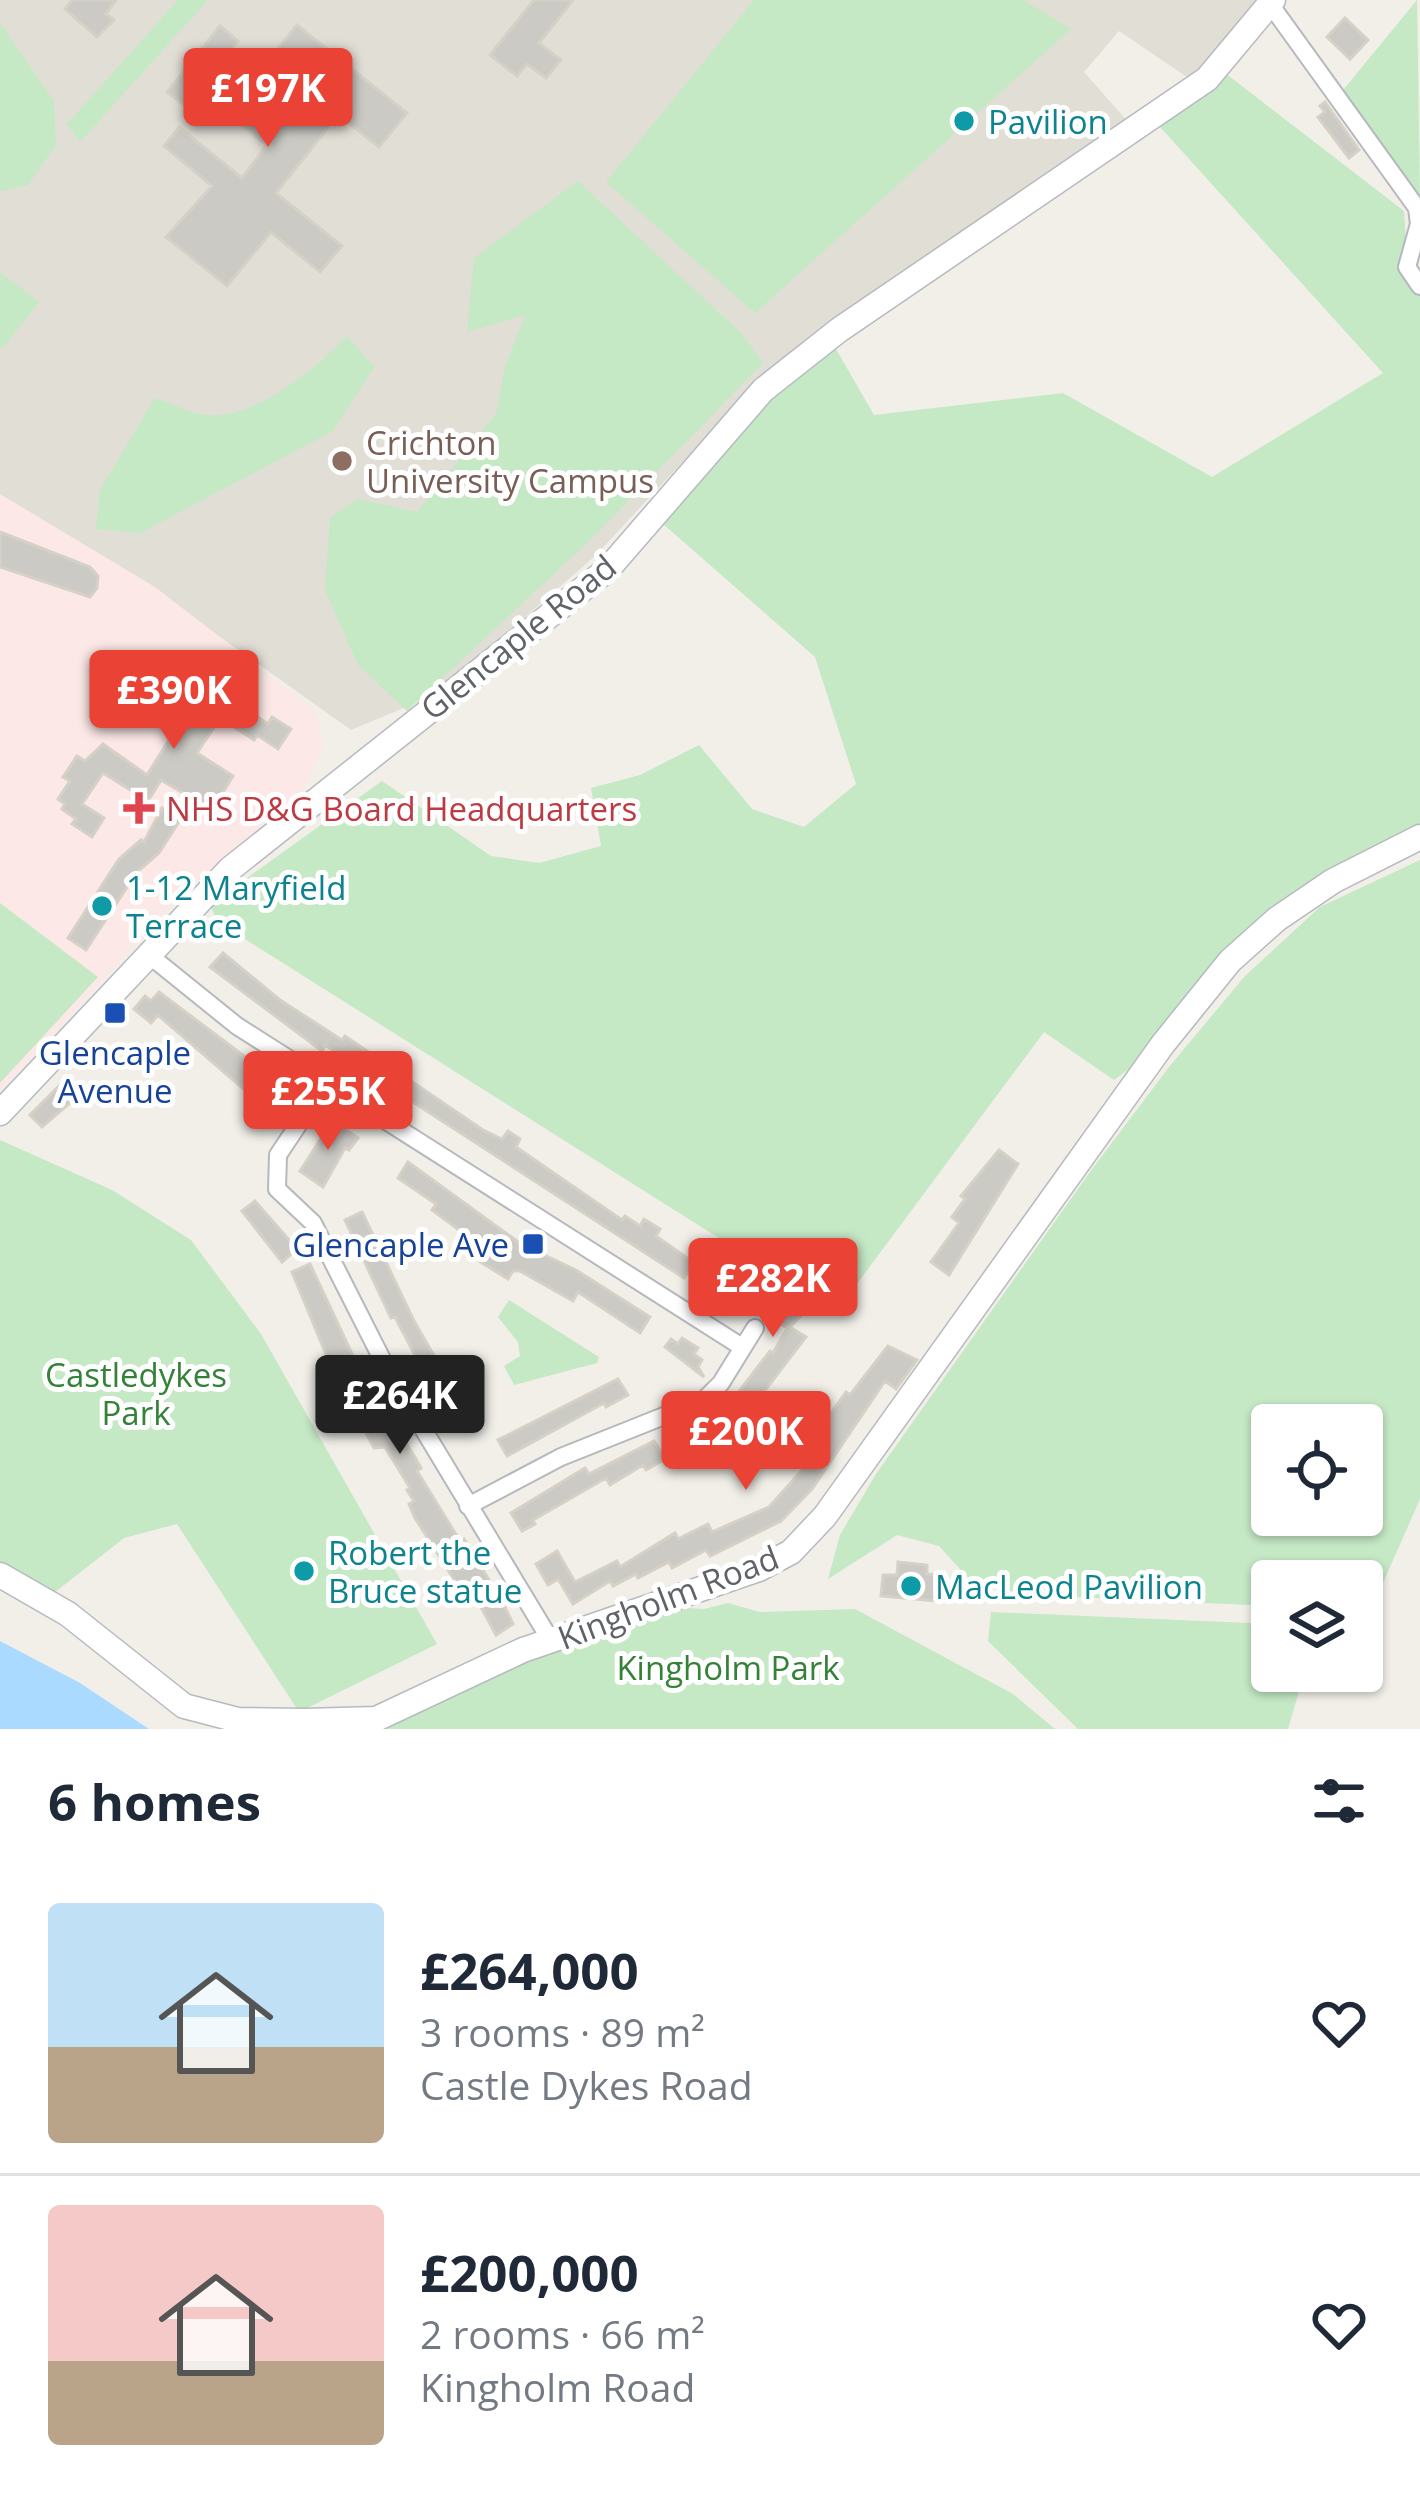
<!DOCTYPE html>
<meta charset="utf-8">
<style>
body{margin:0;font-family:"Open Sans",sans-serif;background:#f2f2f3;color:#1f2937;height:100vh;display:flex;flex-direction:column;font-size:45px;white-space:nowrap}
*{box-sizing:border-box;margin:0}
p{font-size:39px;color:#747a83}
.icon{flex:none;width:66px;height:66px;fill:none;stroke:currentColor;stroke-width:2;stroke-linecap:round;stroke-linejoin:round}
.map{position:relative;height:1729px;overflow:hidden}
.sheet{display:flex;flex-direction:column;background:#fff;flex:1}
.sheet>*{flex:none}
.tools{position:absolute;left:1251px;top:1404px;display:grid;gap:24px}
.tools a{display:grid;place-items:center;width:132px;height:132px;border-radius:12px;background:#fff;box-shadow:0 3px 9px #0004;font-size:60px}
.price{position:absolute;translate:-50% -102px;padding:0 27px;border-radius:12px;background:#ea4335;color:#fff;font-size:39px;line-height:78px;filter:drop-shadow(0 3px 6px #0008)}
.price::after{content:'';position:absolute;left:50%;top:72px;width:36px;height:27px;margin-left:-18px;background:inherit;clip-path:polygon(0 0,100% 0,50% 100%)}
.price.active{background:#222;color:#fff}
ul{padding:0;list-style:none}
li{display:flex;align-items:center;gap:36px;height:300px;padding:0 48px}
li+li{border-top:3px solid #e0e1e3}
li span{display:grid;place-items:center;flex:none;width:336px;height:240px;border-radius:12px;color:#555}
li>.icon{margin-inline-start:auto}
span .icon{width:144px;height:144px;fill:#fffc;stroke-width:1}
li b{font-size:51px}
h2{display:flex;justify-content:space-between;align-items:center;height:144px;padding:0 48px;font-size:51px}
.map>svg:first-child{display:block}
.education{fill:#e1ded6}
.medical{fill:#fce8e6}
.green{fill:#c5e8c5;fill-rule:evenodd}
.water{fill:#aadaff}
.building{fill:#cccac5;stroke:#d6d1c6;stroke-width:3}
.lines{fill:none;stroke-linecap:round;stroke-linejoin:round}
.minor-casing{stroke:#b5b8bc;stroke-width:20}
.secondary-casing{stroke:#b6babf;stroke-width:27}
.minor{stroke:#fff;stroke-width:16}
.secondary{stroke:#fff;stroke-width:24}
.culture-dot{fill:#0f9aa8;stroke:#fff;stroke-width:4.5}
.education-dot{fill:#8d6e63;stroke:#fff;stroke-width:4.5}
.health-dot{fill:#e0444e;stroke:#fff;stroke-width:4.5}
.transit-dot{fill:#1a4fb4;stroke:#fff;stroke-width:4.5}
.labels{text-anchor:middle;dominant-baseline:central;stroke-width:10;stroke-linejoin:round;paint-order:stroke}
.culture-label{font-size:33px;fill:#0d838f;stroke:#fff;text-anchor:start}
.education-label{font-size:33px;fill:#785e54;stroke:#fff;text-anchor:start}
.street-label{font-size:33px;fill:#5f6368;stroke:#fff}
.health-label{font-size:33px;fill:#be3a42;stroke:#fff;text-anchor:start}
.transit-label{font-size:33px;fill:#164399;stroke:#fff}
.park-label{font-size:33px;fill:#348238;stroke:#fff}
</style>
<div class="map">
<svg width="1420" height="1729" viewBox="0 0 1420 1729">
<rect width="100%" height="100%" fill="#f1efe8"/>
<path class="education" d="M0,0h1258l-68,79 -71,-48 -35,41 45,51 -356,242 -178,191 -158,138 -86,36 -190,-135 -161,162z"/>
<path class="medical" d="M0,494l155,93 117,90 44,35 7,35 -19,42 -120,102 -184,201z"/>
<path class="green" d="M178,0h30l-128,142 -13,-18z
M754,0h269l48,29 -316,284 -149,-131z
M1417,0l3,196 -9,5 -72,-106z
M0,23l54,78 2,44 -28,40 -28,6z
M1225,73l179,138 3,45 13,30v551l-144,82 -113,125 -49,36 -70,-48 -208,280 -618,-390 -13,-27 25,-26 10,14 142,-102 109,75 48,7 62,-17 -10,-58 49,-13 59,-30 53,64 52,18 52,-43 -41,-127 -161,-141 175,-179 45,78 189,-22 149,84 171,-104 -232,-256z
M578,181l164,153 21,29 -177,181 -179,167 -49,-46 -33,-75 5,-72 27,-19 60,13 79,-98 9,-47 20,-52 -58,17 7,-74z
M0,272l39,30 -37,47 -2,-1z
M347,336l27,31 -41,64 -193,102 -44,-4 4,-39 55,-92c15,5 30,13 45,16 49,11 116,-45 147,-78z
M1420,860v639l-49,111h-9v-29h-90v25l-261,-12 -39,-12 -33,-36 -42,-11 -69,44 12,-44 36,-61 214,-302 79,-105 76,-91 75,-69zM1272,1425h90v90h-90z
M0,903l98,74 -98,106z
M0,1140l112,50 79,50 70,94 176,310 -138,68 -122,-188 -53,14 -70,55 -54,-29z
M509,1300l90,57 -2,6 -83,22 -10,-19 16,-10 -2,-14 -20,-25z
M728,1603l32,9 95,-3 158,85 42,35h-706l308,-123 47,3z
M991,1612l280,12 1,47h33l-17,58h-210l-90,-88z"/>
<path class="water" d="M0,1641l80,42 69,46h-149z"/>
<path class="building" d="M72,0h44l-10,14 8,6 -17,17 -32,-28z
M534,0h39l-34,43 22,17 -15,18 -19,-14 -10,12 -27,-21z
M1345,18l23,22 -18,19 -23,-22z
M297,25l110,88 -28,34 -41,-32 -62,78 66,53 -22,26 -49,-40 -44,54 -61,-49 46,-51 -48,-40 15,-19 63,51 25,-33 -65,-52 -13,16 -22,-17 53,-66 18,15 -18,22 61,49 19,-24 -33,-26z
M1325,102l34,48 -10,8 -31,-41 7,-5 -5,-6z
M0,532l90,35 8,9 -1,12 -7,9 -90,-30z
M201,664l22,15 7,-10 17,11 -13,21 34,23 4,-7 19,12 -13,20 -21,-14 -3,5 -34,-22 -23,35 36,23 -21,34 -51,-30 -13,21 -45,-28 -21,31 22,14 -12,19 -20,-13 4,-5 -14,-10 3,-5 -7,-5 12,-18 -7,-4 14,-21 8,5 18,-17 44,31 52,-83 -11,-7z
M162,808l18,12 -21,33 -22,19 -51,78 -18,-12 51,-79 22,-19 3,2z
M223,953l57,47 62,40 3,-4 138,94 19,9 6,-8 12,8 -4,8 106,73 3,-4 15,10 4,-7 16,10 -4,7 38,27 -10,15 -359,-233 -3,6 -112,-84z
M159,992l121,91 -8,11 6,4 -9,13 -111,-96 -7,8 -17,-14 11,-13 6,5z
M69,1076l15,15 -42,36 -12,-12z
M332,1121l26,17 -9,12 -4,-2 -22,39 -23,-16z
M999,1150l19,14 -69,111 -18,-13 28,-39 -7,-6 13,-18 -4,-3z
M408,1162l113,82 55,26 74,47 -10,16 -62,-41 -5,9 -53,-30h-7l-5,8 -37,-23 8,-11 -47,-35 4,-6 -38,-26z
M255,1201l42,48 -15,13 -40,-51z
M362,1212l52,109 49,85 -16,9 -32,-52 3,-2 -23,-44 -4,1 -46,-98z
M310,1264l56,120 49,73 6,11 -4,3 43,70 4,-2 38,62 11,23 -17,11 -23,-43 -8,5 -50,-79 -6,-14 5,-3 -7,-11 3,-2 -25,-41 -11,1 -10,-19 5,-3 -25,-40 -4,2 -48,-116z
M737,1278l15,17 -18,16 -5,-5 -8,8 -11,-12z
M758,1282l32,12 17,15 -17,18 16,10 -56,73 -16,-12 36,-47 3,2 14,-25 -38,-26z
M682,1338l16,10 -4,6 8,6 -4,7 6,10 -39,-30 6,-8 7,5z
M888,1346l29,14 -21,29 -11,-8 -73,108 -31,32 -71,35 -4,-6 -34,18 -3,-6 -31,16 -2,-4 -23,12 -3,-5 -37,23 -15,-25 -10,6 -12,-21 21,-13 18,31 42,-21 3,6 55,-34 3,6 30,-15 4,8 57,-25 34,-38 18,-27 -7,-5 32,-45 4,3z
M618,1379l10,16 -22,12 -2,-4 -97,53 -9,-16z
M726,1413l10,16 -60,35 -10,-17z
M654,1441l11,18 -19,11 -3,-5 -33,20 -4,-7 -73,42 2,4 -13,7 -11,-18 74,-45 4,6z
M898,1562l29,3v9l13,1 -2,26 -57,-5 2,-21h14z"/>
<g class="lines">
<defs>
<path id="minor" d="M1270,4l147,204 2,16 -12,43 13,19
M149,955l88,71 505,321
M326,1083l-48,72 -1,34 36,34 74,146 164,272
M468,1506l93,-49 143,-57 17,-17 34,-55"/>
<path id="secondary" d="M0,1113l230,-244 378,-300 155,-179 76,-60 368,-251 66,-79
M0,1575l68,39 116,92 54,14 67,1 71,-2 147,-69 236,-81 32,-17 34,-36 338,-472 67,-83 47,-42 56,-38 87,-44"/>
</defs>
<use href="#minor" class="minor-casing"/>
<use href="#secondary" class="secondary-casing"/>
<use href="#minor" class="minor"/>
<use href="#secondary" class="secondary"/>
</g>
<g class="culture-dot">
<circle cx="964" cy="121" r="12"/>
<circle cx="102" cy="906" r="12"/>
<circle cx="304" cy="1571" r="12"/>
<circle cx="911" cy="1586" r="12"/>
</g>
<circle class="education-dot" cx="342" cy="461" r="12"/>
<path class="health-dot" d="M133 790h12v12h12v12h-12v12h-12v-12h-12v-12h12z"/>
<g class="transit-dot">
<rect x="103" y="1001" width="24" height="24" rx="6"/>
<rect x="521" y="1232" width="24" height="24" rx="6"/>
</g>
<g class="labels">
<g class="culture-label">
<text x="988" y="121">Pavilion</text>
<text x="126" y="887">1-12 Maryfield<tspan x="126" dy="38">Terrace</tspan></text>
<text x="328" y="1552">Robert the<tspan x="328" dy="38">Bruce statue</tspan></text>
<text x="935" y="1586">MacLeod Pavilion</text>
</g>
<g class="education-label">
<text x="366" y="442">Crichton<tspan x="366" dy="38">University Campus</tspan></text>
</g>
<g class="street-label">
<text transform="translate(518 637) rotate(-39)">Glencaple Road</text>
<text transform="translate(668 1597) rotate(-21)">Kingholm Road</text>
</g>
<g class="health-label">
<text x="166" y="808">NHS D&amp;G Board Headquarters</text>
</g>
<g class="transit-label">
<text x="115" y="1052">Glencaple<tspan x="115" dy="38">Avenue</tspan></text>
<text x="509" y="1244" text-anchor="end">Glencaple Ave</text>
</g>
<g class="park-label">
<text x="136" y="1374">Castledykes<tspan x="136" dy="38">Park</tspan></text>
<text x="728" y="1667">Kingholm Park</text>
</g>
</g>
</svg>
<div class="tools">
<a><svg class="icon" aria-label="locate" viewBox="0 0 24 24"><circle cx="12" cy="12" r="6"/><path d="M12 2v4M12 18v4M2 12h4M18 12h4"/></svg></a>
<a><svg class="icon" aria-label="layers" viewBox="0 0 24 24"><path d="M12 4l9 5-9 5-9-5zM3 14l9 5 9-5"/></svg></a>
</div>
<b class="price" style="left:268px;top:150px">£197K</b>
<b class="price" style="left:174px;top:752px">£390K</b>
<b class="price" style="left:328px;top:1153px">£255K</b>
<b class="price" style="left:773px;top:1340px">£282K</b>
<b class="price active" style="left:400px;top:1457px">£264K</b>
<b class="price" style="left:746px;top:1493px">£200K</b>
</div>
<section class="sheet">
<h2>6 homes<svg class="icon" aria-label="filters" viewBox="0 0 24 24"><path d="M4 7h16M4 17h16"/><circle cx="9" cy="7" r="2"/><circle cx="15" cy="17" r="2"/></svg></h2>
<ul>
<li><span style="background:linear-gradient(#bfe0f5 60%,#b9a48a 0)"><svg class="icon" aria-label="home" viewBox="0 0 24 24"><path d="M3 11l9-7 9 7M6 9v11h12V9"/></svg></span><div><b>£264,000</b><p>3 rooms · 89 m²</p><p>Castle Dykes Road</p></div><svg class="icon" aria-label="heart" viewBox="0 0 24 24"><path d="M12 20l-8-8c-3-5 5-10 8-4 3-6 11-1 8 4z"/></svg></li>
<li><span style="background:linear-gradient(#f6c9c9 65%,#b9a48a 0)"><svg class="icon" aria-label="home" viewBox="0 0 24 24"><path d="M3 11l9-7 9 7M6 9v11h12V9"/></svg></span><div><b>£200,000</b><p>2 rooms · 66 m²</p><p>Kingholm Road</p></div><svg class="icon" aria-label="heart" viewBox="0 0 24 24"><path d="M12 20l-8-8c-3-5 5-10 8-4 3-6 11-1 8 4z"/></svg></li>
</ul>
</section>
